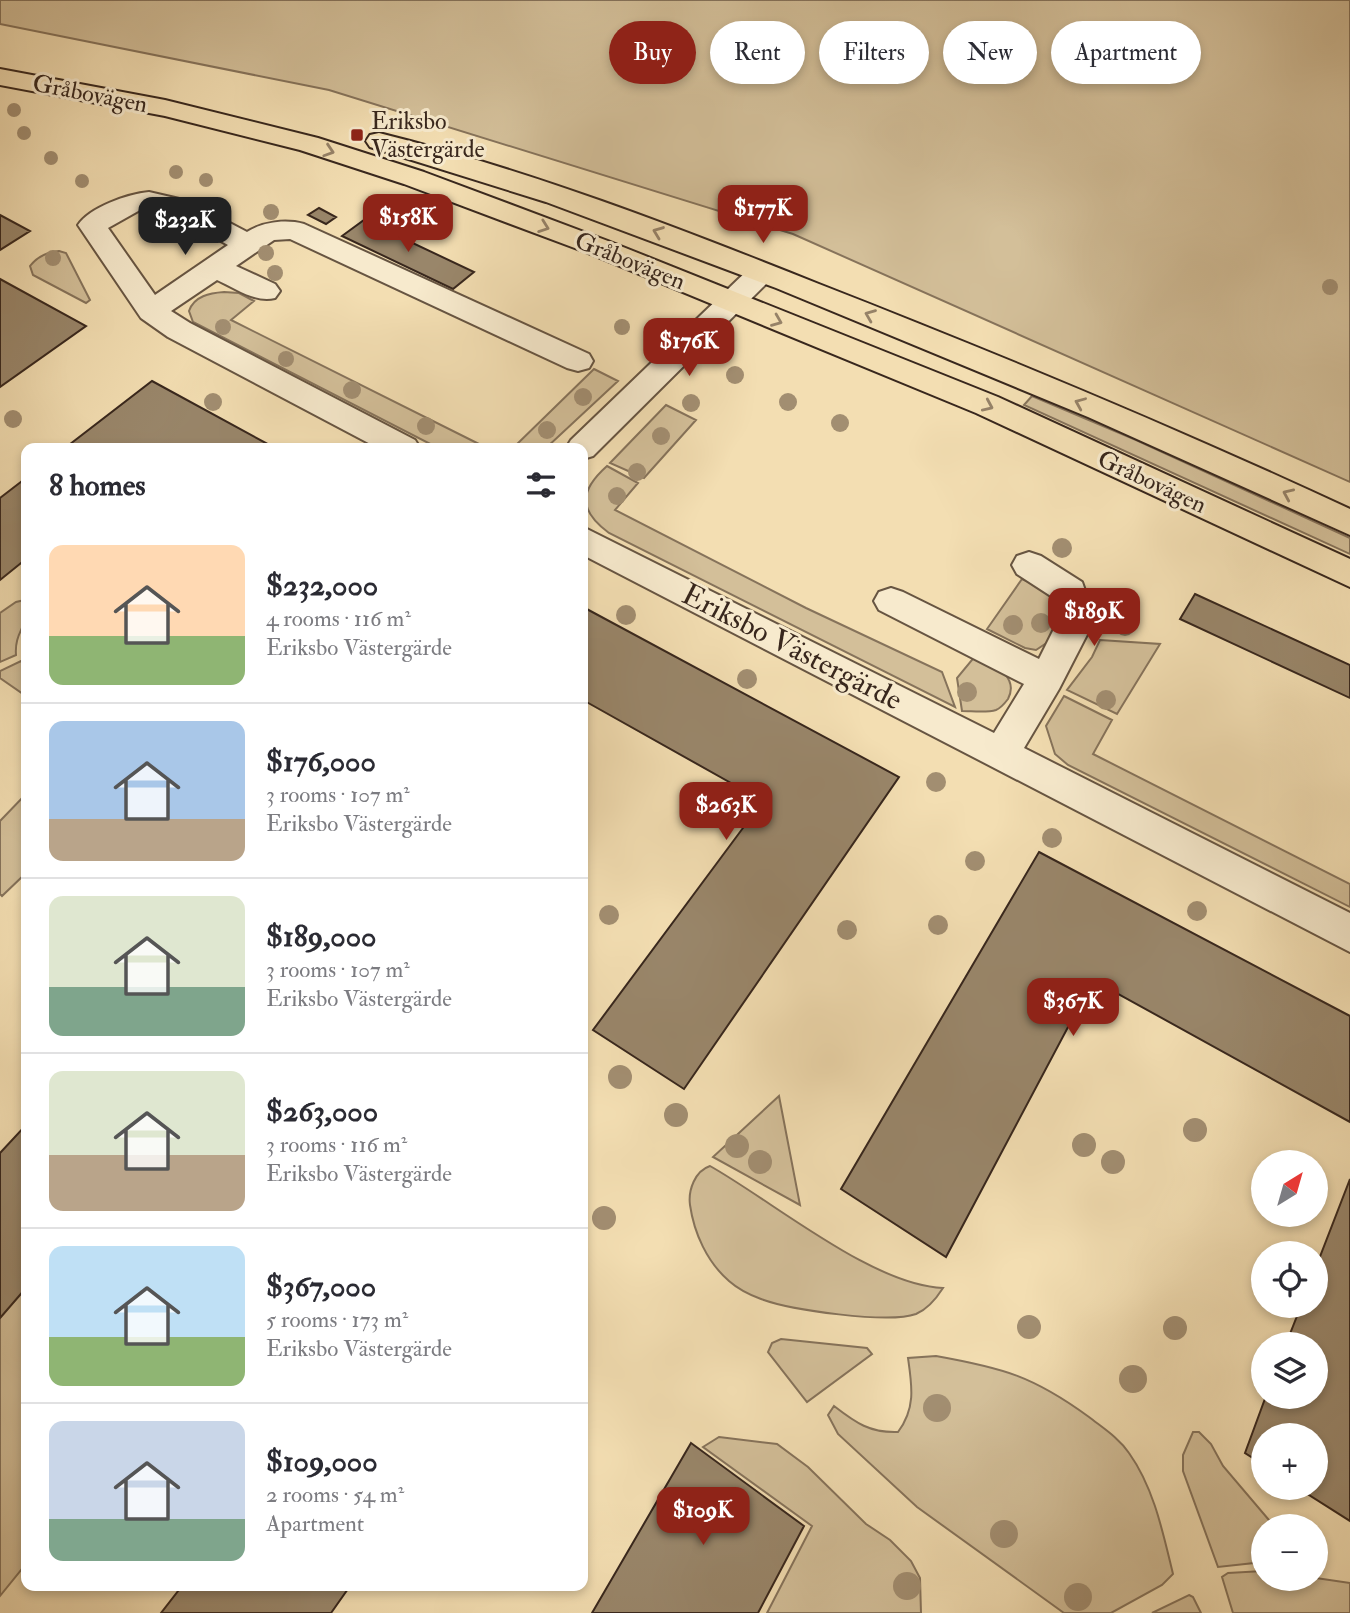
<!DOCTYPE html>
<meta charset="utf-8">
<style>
body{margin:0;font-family:"IM FELL Double Pica",serif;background:#f2f2f3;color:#2b2b33;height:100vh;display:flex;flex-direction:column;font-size:26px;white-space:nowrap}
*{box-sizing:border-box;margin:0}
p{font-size:23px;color:#7c7c81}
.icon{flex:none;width:38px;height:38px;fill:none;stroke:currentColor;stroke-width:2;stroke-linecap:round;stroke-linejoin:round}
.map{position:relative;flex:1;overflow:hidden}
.side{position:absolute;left:21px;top:443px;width:567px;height:1148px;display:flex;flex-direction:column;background:#fff;border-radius:14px;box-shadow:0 4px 10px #0003}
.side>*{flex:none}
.top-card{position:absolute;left:609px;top:21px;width:635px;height:63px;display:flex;gap:14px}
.needle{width:46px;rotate:37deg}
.fabs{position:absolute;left:1251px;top:1150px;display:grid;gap:14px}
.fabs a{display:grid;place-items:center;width:77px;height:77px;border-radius:50%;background:#fff;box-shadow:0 4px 10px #0003;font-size:35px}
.price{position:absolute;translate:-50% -60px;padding:0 16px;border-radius:14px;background:#8f2418;color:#fff;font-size:23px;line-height:46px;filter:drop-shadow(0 2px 4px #0008)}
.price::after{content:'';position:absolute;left:50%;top:42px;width:21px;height:16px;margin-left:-10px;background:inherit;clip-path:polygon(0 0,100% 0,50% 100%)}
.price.on{background:#222;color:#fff}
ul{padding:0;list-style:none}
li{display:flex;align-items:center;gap:21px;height:175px;padding:0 28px}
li+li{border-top:2px solid #e1e1e2}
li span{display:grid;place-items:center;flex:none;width:196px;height:140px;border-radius:14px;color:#555}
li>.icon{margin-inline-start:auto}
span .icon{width:84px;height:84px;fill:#fffc;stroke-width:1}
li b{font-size:30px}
h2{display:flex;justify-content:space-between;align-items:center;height:84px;padding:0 28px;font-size:30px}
.chip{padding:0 24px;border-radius:32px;background:#fff;box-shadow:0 4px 10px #0003;font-size:24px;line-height:63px}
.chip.on{background:#8f2418;color:#fff}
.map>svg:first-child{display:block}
.green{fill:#d3bf99;stroke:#86735b;stroke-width:2}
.building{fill:#99866a;stroke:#38271d;stroke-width:2}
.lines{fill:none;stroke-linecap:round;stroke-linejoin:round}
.minor-casing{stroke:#675542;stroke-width:4}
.major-casing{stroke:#38271d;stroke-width:4}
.minor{fill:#f7eacd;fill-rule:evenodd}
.major{fill:#f3deb2;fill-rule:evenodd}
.tree{fill:#a28e71}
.oneway{stroke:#968268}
.poi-dot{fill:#8f2418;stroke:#f7eacd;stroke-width:2.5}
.labels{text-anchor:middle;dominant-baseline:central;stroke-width:6;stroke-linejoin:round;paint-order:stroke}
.far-street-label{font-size:24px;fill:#38271d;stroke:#f7eacd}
.far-poi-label{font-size:24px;fill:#38271d;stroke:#f7eacd;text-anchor:start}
.street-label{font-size:30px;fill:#38271d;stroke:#f7eacd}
</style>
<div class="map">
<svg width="1350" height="1613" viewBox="0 0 1350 1613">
<rect width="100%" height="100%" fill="#f3deb2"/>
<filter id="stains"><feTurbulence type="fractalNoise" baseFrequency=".00286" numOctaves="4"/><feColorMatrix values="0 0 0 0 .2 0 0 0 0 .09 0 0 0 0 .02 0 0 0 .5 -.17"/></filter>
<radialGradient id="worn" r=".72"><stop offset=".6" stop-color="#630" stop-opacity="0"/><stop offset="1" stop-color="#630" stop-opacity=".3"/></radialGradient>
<path class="green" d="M0,0h1350v482l-557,-248 -464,-144 -329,-66z
M59,251l7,2 24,47 -4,3 -53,-28 -3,-9c7,-9 18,-14 29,-15z
M224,292l15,1 15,8 -23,19 256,128h-49l-245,-126 -4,-11c5,-15 21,-18 35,-19z
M594,369l24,12 -72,67h-33z
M1032,396l104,44 214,98v16l-326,-149z
M666,405l30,15 -52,58 -34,-15z
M607,466l31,17 -23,27 191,98 136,64 13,35 -346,-174c-31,-23 -30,-42 -2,-67z
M1022,579c22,9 36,19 39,44l-13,19 -12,8 -11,-2 -38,-19z
M25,600c6,27 -11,29 -9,55l-16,7v-49l16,-11z
M1100,640l60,4 -43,70 -50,-24 25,-33z
M976,655c16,9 44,21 32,44 -3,4 -7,9 -12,11 -9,3 -24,1 -34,1l-5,-33z
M21,661l5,6v29l-26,-18v-7z
M1064,696l48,24 -19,34 257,130v23l-282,-142 -13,-11 -9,-28z
M26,794v79l-24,23 -2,-2v-73z
M779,1096l21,109 -87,-48z
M710,1166c64,36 162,119 233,122 -7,11 -15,21 -27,26 -28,10 -126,-4 -155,-15 -11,-4 -23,-10 -32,-18 -22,-19 -35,-48 -39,-76 -2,-15 5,-34 20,-39z
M26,1288v276l-26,32v-278z
M781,1339l86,9 5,6 -65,48 -39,-50 4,-9z
M936,1356c67,12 97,20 153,61 14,11 30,21 40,36 25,35 34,80 44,121l-11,11 -51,28h-47l-147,-106 -79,-73 -10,-19 6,-9c22,17 36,27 64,26 18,-24 14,-46 10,-74z
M1193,1432h6l12,12 12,22 51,60h-10l-1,36 -45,5 -35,-96v-16z
M719,1437l58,7 31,23 58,57 24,16 21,21 9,17 1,35h-154l45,-87 -109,-79z
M1263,1571l1,7h52l34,5v30h-117l-11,-36 6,-4z
M1189,1595l4,2 8,16h-49z"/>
<path class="building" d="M319,208l17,9 -10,7 -18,-9z
M0,215l30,16 -30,19z
M364,220l110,52 -21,17 -111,-53z
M0,279l86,47 -86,61z
M152,381l123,67h-210z
M26,478v81l-26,21v-82z
M1195,594l155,71v33l-170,-79z
M583,607l316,170 -215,312 -91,-59 170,-229 -180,-101z
M1039,852l311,164v106l-257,-142 -147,277 -105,-68z
M26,1125v163l-26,30v-165z
M1350,1179v342l-52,-33h18v-53h-52v30l-19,-12 21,-57h50v-52h-30l15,-38h15v-39z
M691,1443l113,83 -46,87h-166z
M182,1586h168l-19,27h-170z"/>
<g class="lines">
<defs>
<path id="minor" d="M149,192l39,9 59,31c16,-10 38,-13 57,-8l285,130 4,7 -4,7 -11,3 -11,-3 -277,-129 -16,1 -38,26 39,18 5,7 -5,7c-20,5 -40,-10 -58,-18l-46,31 19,12 225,117 5,8h-42l-210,-111 -27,-19 -63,-93c12,-18 50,-31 71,-33zM149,209l34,11 45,25 -73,50 -47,-67 32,-18z
M762,263l10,3 4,6 -4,6 -179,178 -10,3v-11h-17l5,-8 181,-174z
M583,527l411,206 30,-49 -145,-74 -5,-9 5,-9 12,-4 12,4 136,67 20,-40 -5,-21 -37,-24 -5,-9 5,-9 12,-4 12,4 41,26 13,37 -36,70 -35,59 326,165v39l-767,-397z"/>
<path id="major" d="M0,69l165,31 153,38 106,34 184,69 390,156 352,162v28l-374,-174 -388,-160 -184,-69 -104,-34 -135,-34 -165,-31z
M379,133c150,37 297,94 440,151 179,70 357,144 531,225v26l-262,-118 -312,-129 -230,-86 -176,-55 -4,-6 4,-6z"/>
</defs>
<use href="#minor" class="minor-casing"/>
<use href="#major" class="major-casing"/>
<use href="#minor" class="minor"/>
<use href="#major" class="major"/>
</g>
<g class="tree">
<circle cx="14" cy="110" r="7"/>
<circle cx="24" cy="133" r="7"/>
<circle cx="51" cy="158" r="7"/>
<circle cx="176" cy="172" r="7"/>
<circle cx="206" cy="180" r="7"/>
<circle cx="82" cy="181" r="7"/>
<circle cx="271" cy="212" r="8"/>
<circle cx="266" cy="253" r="8"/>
<circle cx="53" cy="258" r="8"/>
<circle cx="275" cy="273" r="8"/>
<circle cx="1330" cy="287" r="8"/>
<circle cx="223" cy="327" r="8"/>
<circle cx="622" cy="327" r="8"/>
<circle cx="286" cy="359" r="8"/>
<circle cx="735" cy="375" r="9"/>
<circle cx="352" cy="390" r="9"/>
<circle cx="583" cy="397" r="9"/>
<circle cx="213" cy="402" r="9"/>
<circle cx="788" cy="402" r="9"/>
<circle cx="691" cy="403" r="9"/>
<circle cx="13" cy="419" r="9"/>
<circle cx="840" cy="423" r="9"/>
<circle cx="426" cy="426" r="9"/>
<circle cx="547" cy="430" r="9"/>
<circle cx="661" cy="436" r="9"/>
<circle cx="637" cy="472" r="9"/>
<circle cx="617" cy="496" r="9"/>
<circle cx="1062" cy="548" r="10"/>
<circle cx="626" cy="615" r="10"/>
<circle cx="1041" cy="623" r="10"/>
<circle cx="1013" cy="625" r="10"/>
<circle cx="1125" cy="626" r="10"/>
<circle cx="747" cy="679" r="10"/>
<circle cx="967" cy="692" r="10"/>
<circle cx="1106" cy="700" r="10"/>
<circle cx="936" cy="782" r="10"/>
<circle cx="1052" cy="838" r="10"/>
<circle cx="975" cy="861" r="10"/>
<circle cx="1197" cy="911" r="10"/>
<circle cx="609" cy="915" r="10"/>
<circle cx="938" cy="925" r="10"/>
<circle cx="847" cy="930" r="10"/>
<circle cx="620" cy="1077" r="12"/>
<circle cx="676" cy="1115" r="12"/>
<circle cx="1195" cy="1130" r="12"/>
<circle cx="1084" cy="1145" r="12"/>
<circle cx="737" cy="1146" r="12"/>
<circle cx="760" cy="1162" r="12"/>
<circle cx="1113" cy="1162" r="12"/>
<circle cx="604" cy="1218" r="12"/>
<circle cx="1029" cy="1327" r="12"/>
<circle cx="1175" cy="1328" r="12"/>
<circle cx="1133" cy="1379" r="14"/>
<circle cx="937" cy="1408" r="14"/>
<circle cx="1004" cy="1534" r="14"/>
<circle cx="907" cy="1586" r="14"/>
<circle cx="1078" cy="1597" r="14"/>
</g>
<defs><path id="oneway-chevron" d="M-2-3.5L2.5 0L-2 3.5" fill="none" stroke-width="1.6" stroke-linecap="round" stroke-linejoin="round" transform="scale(1.75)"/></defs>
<g class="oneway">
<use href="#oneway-chevron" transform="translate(329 151) rotate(18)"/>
<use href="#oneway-chevron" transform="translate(544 227) rotate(20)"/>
<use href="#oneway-chevron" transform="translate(658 232) rotate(-159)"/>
<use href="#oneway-chevron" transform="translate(870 315) rotate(-158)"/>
<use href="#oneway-chevron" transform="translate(777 321) rotate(22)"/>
<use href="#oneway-chevron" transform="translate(1080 403) rotate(-157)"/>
<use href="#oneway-chevron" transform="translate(988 406) rotate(24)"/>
<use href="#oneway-chevron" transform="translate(1288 494) rotate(-156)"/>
</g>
<rect class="poi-dot" x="350" y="128" width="14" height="14" rx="3.5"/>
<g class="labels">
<g class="far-street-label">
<text transform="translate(90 94) rotate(11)">Gråbovägen</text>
<text transform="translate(630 261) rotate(22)">Gråbovägen</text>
<text transform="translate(1152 482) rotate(25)">Gråbovägen</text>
</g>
<g class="far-poi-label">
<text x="371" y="121">Eriksbo<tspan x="371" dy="28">Västergärde</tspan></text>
</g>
<g class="street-label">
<text transform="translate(792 647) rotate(27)">Eriksbo Västergärde</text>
</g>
</g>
<rect width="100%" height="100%" filter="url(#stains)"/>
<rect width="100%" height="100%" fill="url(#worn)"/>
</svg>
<div class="fabs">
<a><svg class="needle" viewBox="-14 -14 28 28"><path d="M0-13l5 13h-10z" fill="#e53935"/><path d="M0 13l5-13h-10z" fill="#7c7c81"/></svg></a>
<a><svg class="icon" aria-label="locate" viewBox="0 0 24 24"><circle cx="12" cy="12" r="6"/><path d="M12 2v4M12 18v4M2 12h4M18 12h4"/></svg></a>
<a><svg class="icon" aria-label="layers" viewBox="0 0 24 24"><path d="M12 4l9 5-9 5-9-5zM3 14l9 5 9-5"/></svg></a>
<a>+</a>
<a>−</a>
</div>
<b class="price" style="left:763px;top:245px">$177K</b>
<b class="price" style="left:408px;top:254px">$158K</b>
<b class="price on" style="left:185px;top:257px">$232K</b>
<b class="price" style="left:689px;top:378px">$176K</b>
<b class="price" style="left:1094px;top:648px">$189K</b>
<b class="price" style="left:726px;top:842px">$263K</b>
<b class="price" style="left:1073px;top:1038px">$367K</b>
<b class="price" style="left:703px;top:1547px">$109K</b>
<div class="top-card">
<a class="chip on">Buy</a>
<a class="chip">Rent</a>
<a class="chip">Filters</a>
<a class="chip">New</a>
<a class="chip">Apartment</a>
</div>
<section class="side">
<h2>8 homes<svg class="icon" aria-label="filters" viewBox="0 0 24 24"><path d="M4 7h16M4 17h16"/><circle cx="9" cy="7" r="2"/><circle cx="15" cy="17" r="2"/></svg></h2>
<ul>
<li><span style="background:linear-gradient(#ffd9b3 65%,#8fb573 0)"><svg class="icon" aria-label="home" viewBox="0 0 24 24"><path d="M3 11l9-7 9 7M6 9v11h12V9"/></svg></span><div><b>$232,000</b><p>4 rooms · 116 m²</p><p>Eriksbo Västergärde</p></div></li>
<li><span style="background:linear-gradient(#a9c7e8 70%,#b9a48a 0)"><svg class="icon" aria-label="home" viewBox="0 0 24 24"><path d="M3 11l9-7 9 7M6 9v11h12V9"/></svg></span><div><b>$176,000</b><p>3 rooms · 107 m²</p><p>Eriksbo Västergärde</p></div></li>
<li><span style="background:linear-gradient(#dfe7d0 65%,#7fa58c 0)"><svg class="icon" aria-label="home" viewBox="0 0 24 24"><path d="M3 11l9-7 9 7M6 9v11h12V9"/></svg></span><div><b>$189,000</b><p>3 rooms · 107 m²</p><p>Eriksbo Västergärde</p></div></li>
<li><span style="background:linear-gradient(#dfe7d0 60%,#b9a48a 0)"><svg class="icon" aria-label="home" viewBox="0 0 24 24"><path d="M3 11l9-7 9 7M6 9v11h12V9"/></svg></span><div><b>$263,000</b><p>3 rooms · 116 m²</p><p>Eriksbo Västergärde</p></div></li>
<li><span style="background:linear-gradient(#bfe0f5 65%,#8fb573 0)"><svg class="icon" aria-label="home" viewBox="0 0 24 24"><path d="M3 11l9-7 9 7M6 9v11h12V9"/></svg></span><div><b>$367,000</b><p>5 rooms · 173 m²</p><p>Eriksbo Västergärde</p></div></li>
<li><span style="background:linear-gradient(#c9d6e8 70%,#7fa58c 0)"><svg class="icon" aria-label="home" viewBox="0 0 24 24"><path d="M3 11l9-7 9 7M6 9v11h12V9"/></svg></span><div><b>$109,000</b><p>2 rooms · 54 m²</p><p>Apartment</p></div></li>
</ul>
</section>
</div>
